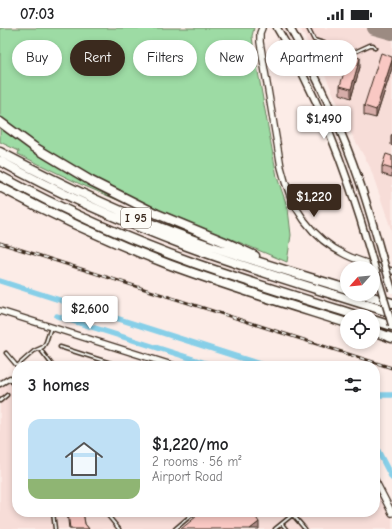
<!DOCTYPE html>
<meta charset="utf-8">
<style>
body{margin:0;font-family:"Comic Neue",sans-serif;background:#f6f6f6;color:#202124;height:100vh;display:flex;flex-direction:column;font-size:15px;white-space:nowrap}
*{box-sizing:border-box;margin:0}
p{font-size:13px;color:#757577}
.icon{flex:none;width:22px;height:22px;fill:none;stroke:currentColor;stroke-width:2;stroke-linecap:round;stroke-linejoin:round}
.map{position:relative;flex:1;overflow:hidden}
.details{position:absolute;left:12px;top:333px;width:368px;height:156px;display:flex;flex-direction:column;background:#fff;border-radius:16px;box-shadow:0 2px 6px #0003}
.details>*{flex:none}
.hud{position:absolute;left:12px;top:12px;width:368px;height:36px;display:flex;gap:8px}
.needle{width:26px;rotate:243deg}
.tools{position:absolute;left:340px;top:233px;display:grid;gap:8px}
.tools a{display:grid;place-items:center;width:40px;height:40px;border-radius:50%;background:#fff;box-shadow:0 2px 6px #0003;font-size:20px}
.price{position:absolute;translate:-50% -34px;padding:0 9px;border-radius:4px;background:#fff;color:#222;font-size:13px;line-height:26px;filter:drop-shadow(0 1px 2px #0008)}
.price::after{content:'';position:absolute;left:50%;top:24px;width:12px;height:9px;margin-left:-6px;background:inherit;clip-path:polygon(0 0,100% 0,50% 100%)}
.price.on{background:#3b2a1e;color:#fff}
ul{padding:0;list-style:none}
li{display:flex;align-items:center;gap:12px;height:100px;padding:0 16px}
li span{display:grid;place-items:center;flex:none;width:112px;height:80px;border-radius:12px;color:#555}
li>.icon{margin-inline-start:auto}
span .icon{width:48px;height:48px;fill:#fffc;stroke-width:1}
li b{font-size:17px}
h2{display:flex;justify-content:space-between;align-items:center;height:48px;padding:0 16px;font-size:17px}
.tag{padding:0 14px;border-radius:18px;background:#fff;box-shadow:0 2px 6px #0003;font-size:14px;line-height:36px}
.tag.on{background:#3b2a1e;color:#fff}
.status{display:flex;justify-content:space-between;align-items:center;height:28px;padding:0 20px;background:#fff;direction:ltr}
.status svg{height:11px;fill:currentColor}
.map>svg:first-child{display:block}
.built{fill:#f7ddd8}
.green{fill:#9ddba4;stroke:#6c8261}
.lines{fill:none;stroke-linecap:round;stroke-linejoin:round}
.canal{stroke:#87cfe8;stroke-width:5.5}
.taxiway{stroke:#9c8b82;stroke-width:14}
.service-casing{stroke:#3b2a1e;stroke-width:5}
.minor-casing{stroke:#3b2a1e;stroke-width:7}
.tertiary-casing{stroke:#3b2a1e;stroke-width:8}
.secondary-casing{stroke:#3b2a1e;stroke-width:9}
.motorway-casing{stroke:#3b2a1e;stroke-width:11}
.service{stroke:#fdfcf7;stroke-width:2}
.minor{stroke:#fdfcf7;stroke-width:4}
.tertiary{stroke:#fdfcf7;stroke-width:5.5}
.secondary{stroke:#fdfcf7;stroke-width:6}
.motorway{stroke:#fdfcf7;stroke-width:8}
.rail-casing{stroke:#3b2a1e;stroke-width:3}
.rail{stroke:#fdfcf7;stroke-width:1.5;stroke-dasharray:4.5;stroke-linecap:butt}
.secondary-bridge-casing{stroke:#3b2a1e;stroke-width:9;stroke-linecap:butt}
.secondary-bridge{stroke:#fdfcf7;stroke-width:6}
.wall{fill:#d6aca8;stroke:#3b2a1e}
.shaded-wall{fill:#ae8c88;stroke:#3b2a1e}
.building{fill:#f9c8c3;stroke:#3b2a1e}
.labels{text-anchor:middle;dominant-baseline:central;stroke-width:3;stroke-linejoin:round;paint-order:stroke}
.shield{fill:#fdfcf7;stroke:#75695f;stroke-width:1}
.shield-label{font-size:12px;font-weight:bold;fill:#3b2a1e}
</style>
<div class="status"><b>07:03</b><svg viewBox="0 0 49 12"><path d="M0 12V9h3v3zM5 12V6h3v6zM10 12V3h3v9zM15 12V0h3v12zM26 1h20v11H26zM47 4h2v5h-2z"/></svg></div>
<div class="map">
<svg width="392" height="501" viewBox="0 0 392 501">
<rect width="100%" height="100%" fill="#fcece7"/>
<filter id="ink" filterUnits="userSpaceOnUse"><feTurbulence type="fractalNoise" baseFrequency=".025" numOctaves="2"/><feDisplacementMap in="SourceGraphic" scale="8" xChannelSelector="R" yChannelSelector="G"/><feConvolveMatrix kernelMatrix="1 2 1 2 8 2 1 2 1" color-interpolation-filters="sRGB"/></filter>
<g filter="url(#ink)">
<path class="built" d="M300,0h92v204l-22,-65 -19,-34 -26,-58z
M8,350l9,8v126h358v-32l17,33v16h-392v-145z"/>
<path class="green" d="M0,0h254l-2,8 1,8 24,133 11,32 3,26 -4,27 -155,-64 -77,-42 -51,-35 -4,-3z
M0,100l29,21 2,-2 96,57 -47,-20 -62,-30 1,-3 -19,-9z"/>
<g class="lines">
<path class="canal" d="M0,253l266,85
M57,288l158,50
M375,367h17
M375,417l17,33"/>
<path class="taxiway" d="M374,0l18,5"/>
<defs>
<path id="service" d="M308,0l6,12 38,12 5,-1 13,-6h3l2,3
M60,319l60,19
M40,321l13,17
M6,325l11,13 17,-15 9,-4 3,-5 5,-15
M0,373l7,-6
M53,484l2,17
M105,484l14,17
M293,487l12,14
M282,496l4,5
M175,501l20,-17
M275,501l21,-17"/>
<path id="minor" d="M0,356l10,-6 7,8"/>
<path id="tertiary" d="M262,0l-2,5v9l21,125c9,39 28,70 65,88 14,7 31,11 46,16
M0,283l175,55
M375,452l17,33"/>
<path id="secondary" d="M277,0c43,70 71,146 93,224
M290,0c27,49 51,99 69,152 9,25 16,51 23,76"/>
<path id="motorway" d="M0,94l34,25 57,34 66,33 70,29 28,13
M0,124c62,33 125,63 191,87 51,19 104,34 156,50
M0,133c60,33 123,61 187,85 67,25 137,45 205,67
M0,148c63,34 127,63 194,87 54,19 110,36 165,53
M0,159c54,29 111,55 168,77 59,22 119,40 179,59
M363,266l29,9
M373,292l19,6
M373,303l19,7"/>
</defs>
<use href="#service" class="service-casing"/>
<use href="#minor" class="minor-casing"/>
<use href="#tertiary" class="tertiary-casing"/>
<use href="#secondary" class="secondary-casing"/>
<use href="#motorway" class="motorway-casing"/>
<use href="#service" class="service"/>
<use href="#minor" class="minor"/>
<use href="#tertiary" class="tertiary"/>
<use href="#secondary" class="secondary"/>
<use href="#motorway" class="motorway"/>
<defs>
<path id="rail" d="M0,215l392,125"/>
</defs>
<use href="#rail" class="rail-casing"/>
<use href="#rail" class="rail"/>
<defs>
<path id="secondary-bridge" d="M370,224l22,73
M382,228l10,34"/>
</defs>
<use href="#secondary-bridge" class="secondary-bridge-casing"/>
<use href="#secondary-bridge" class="secondary-bridge"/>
</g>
<path class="wall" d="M392,29v11l-16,50 -12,-3v-9z
M360,39l-9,31 -11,-4v-8z
M392,106v12l-1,-1v-8z
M392,128v21l-10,-3v-8z
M67,484h16l2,12 4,5h-20z"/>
<path class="shaded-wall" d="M360,30v9l-9,31v-9z
M392,32v8l-16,50v-8z
M254,484h3v6l-4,4v-9z
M259,494v7h-9z"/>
<path class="building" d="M381,25l11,4v3l-16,50 -12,-4z
M349,27l11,3 -9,31 -11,-3z
M386,126l6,2v13l-10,-3z
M68,484h15l2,12 4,5h-19z
M202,484h52l-1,1 6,9 -9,7h-69z"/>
</g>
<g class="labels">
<rect class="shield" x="121" y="180" width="30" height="20" rx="3"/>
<g class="shield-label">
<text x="136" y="190">I 95</text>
</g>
</g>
</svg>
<div class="tools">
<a><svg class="needle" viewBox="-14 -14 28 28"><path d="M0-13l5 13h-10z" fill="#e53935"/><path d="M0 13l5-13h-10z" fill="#757577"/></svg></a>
<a><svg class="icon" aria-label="locate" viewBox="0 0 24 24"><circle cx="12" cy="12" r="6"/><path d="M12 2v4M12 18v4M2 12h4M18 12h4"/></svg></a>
</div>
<b class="price" style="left:324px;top:112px">$1,490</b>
<b class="price on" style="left:314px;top:190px">$1,220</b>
<b class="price" style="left:90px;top:302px">$2,600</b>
<div class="hud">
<a class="tag">Buy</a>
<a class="tag on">Rent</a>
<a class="tag">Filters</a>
<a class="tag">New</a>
<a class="tag">Apartment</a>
</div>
<section class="details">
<h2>3 homes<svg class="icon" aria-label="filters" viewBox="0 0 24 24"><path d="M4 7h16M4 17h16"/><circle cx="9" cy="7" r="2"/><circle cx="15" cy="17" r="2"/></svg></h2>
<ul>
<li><span style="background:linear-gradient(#bfe0f5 75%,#8fb573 0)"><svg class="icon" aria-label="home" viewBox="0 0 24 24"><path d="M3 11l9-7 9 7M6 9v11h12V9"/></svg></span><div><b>$1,220/mo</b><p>2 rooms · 56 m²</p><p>Airport Road</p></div></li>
</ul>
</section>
</div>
